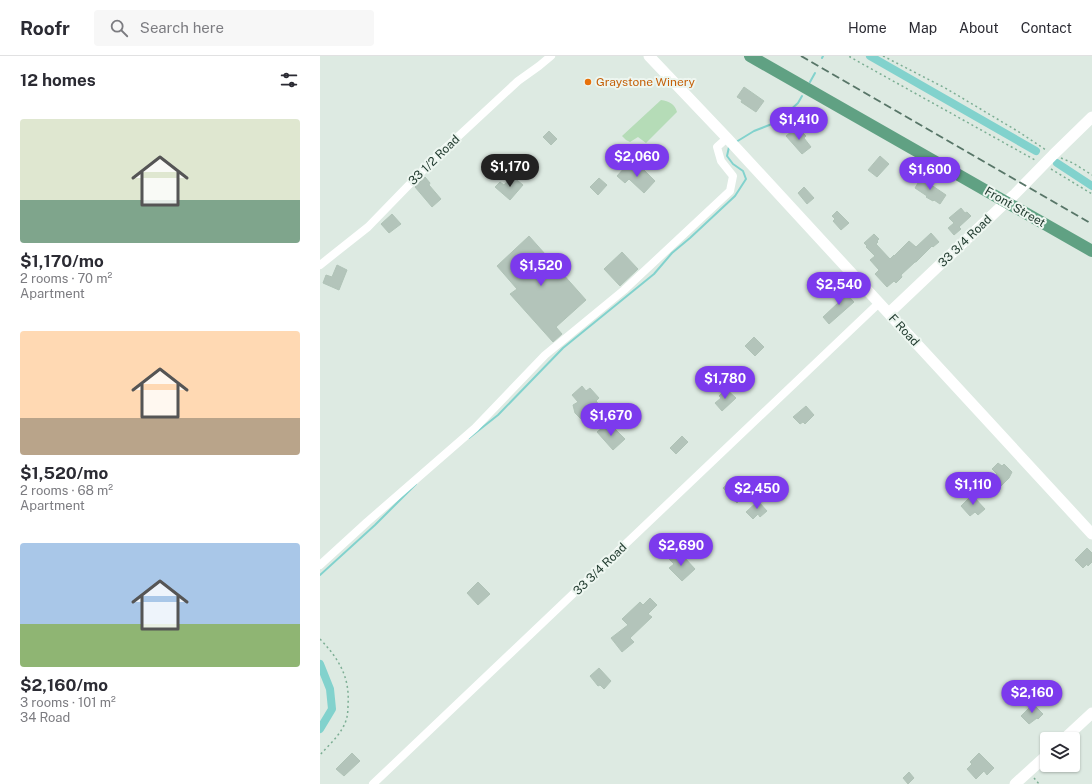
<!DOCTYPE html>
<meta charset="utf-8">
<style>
body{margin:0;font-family:"Public Sans",sans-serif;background:#f7f7f7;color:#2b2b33;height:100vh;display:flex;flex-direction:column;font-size:15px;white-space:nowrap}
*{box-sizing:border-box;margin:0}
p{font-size:13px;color:#7c7c81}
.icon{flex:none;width:22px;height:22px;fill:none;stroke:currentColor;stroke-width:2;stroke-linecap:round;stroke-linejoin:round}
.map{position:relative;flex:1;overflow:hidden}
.drawer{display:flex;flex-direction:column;background:#fff;width:320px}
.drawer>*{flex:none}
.fabs{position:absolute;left:720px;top:676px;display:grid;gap:8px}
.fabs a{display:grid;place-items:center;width:40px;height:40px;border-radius:4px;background:#fff;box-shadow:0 1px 3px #0004;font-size:20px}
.price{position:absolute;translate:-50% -34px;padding:0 9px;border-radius:14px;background:#7c3aed;color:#fff;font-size:13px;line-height:26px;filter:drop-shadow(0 1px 2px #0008)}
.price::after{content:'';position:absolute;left:50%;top:24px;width:12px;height:9px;margin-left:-6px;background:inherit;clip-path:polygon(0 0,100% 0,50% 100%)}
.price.active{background:#222;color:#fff}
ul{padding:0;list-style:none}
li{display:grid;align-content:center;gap:8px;height:212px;padding:0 20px}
li span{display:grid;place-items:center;height:124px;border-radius:4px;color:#555}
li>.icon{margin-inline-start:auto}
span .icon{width:72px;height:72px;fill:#fffc;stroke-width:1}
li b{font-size:17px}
h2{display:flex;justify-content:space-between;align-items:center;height:48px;padding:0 20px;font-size:17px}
header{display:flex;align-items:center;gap:24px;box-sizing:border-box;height:56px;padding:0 20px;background:#fff;border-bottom:1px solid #e1e1e2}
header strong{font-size:19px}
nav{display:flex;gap:22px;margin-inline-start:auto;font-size:14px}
.search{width:280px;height:36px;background:#f7f7f7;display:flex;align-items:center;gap:10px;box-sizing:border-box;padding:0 14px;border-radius:4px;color:#7c7c81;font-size:15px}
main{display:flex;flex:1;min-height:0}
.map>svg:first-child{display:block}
.green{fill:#b5dcb7}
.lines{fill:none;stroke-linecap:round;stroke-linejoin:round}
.stream{stroke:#82d2cd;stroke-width:2}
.canal{stroke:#82d2cd;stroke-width:8}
.building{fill:#b3c4ba;stroke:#b0c3b7}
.path{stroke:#7cae94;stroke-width:1.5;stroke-dasharray:2 3;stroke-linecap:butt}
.street{stroke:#fff;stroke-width:8}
.secondary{stroke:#fff;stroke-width:11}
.primary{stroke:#60a183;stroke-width:12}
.rail{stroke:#587668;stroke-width:2;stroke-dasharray:8 4;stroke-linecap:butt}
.food-dot{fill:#e8710a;stroke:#edf6f0;stroke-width:1.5}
.labels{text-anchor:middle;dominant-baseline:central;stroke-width:4;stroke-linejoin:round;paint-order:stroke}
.food-label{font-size:12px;fill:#c56008;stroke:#edf6f0;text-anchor:start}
.street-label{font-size:12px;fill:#1f392d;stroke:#edf6f0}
</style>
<header>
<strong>Roofr</strong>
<div class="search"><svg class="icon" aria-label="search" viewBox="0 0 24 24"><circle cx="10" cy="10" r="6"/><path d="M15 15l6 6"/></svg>Search here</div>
<nav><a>Home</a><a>Map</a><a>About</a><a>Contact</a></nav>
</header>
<main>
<section class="drawer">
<h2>12 homes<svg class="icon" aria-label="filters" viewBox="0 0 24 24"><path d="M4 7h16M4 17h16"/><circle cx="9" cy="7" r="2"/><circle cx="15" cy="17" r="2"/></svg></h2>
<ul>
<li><span style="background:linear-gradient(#dfe7d0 65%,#7fa58c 0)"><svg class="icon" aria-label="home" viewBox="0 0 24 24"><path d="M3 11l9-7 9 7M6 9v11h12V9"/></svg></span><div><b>$1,170/mo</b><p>2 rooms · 70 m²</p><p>Apartment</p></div></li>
<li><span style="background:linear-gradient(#ffd9b3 70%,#b9a48a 0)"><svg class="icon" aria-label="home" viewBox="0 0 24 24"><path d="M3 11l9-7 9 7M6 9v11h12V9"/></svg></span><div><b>$1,520/mo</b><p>2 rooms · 68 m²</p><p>Apartment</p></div></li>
<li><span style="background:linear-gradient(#a9c7e8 65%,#8fb573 0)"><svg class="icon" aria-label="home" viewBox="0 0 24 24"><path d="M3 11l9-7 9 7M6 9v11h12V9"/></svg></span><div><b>$2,160/mo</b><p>3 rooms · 101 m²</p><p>34 Road</p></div></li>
</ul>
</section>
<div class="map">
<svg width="772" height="728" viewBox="0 0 772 728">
<rect width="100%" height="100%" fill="#ddeae2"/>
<path class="green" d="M341,44c8,1 14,4 16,12l-31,31 -8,-6 -8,5 -4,-2 -4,-4z"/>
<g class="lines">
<path class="stream" d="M502,2l1,-2
M490,26l5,-9
M416,86l18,-11 23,-9 21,-19 4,-7
M149,382l29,-23 65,-67 91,-74 18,-21 18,-15 45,-42 11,-17 -3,-8 -10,-7 -6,-8 2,-9 1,-1
M0,519l55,-50 41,-41"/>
<path class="canal" d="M550,0l166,95
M737,107l35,23
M0,608l10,25 2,20 -12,20"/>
</g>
<path class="building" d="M424,31l20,14 -8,11 -15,-10 1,-2 -5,-3z
M476,72l1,2 2,-1 7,7 -2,2 7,9 -9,7 -16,-18z
M229,75l8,8 -6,6 -8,-8z
M560,100l9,8 -12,13 -9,-7z
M307,109l7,7 6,-6 15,15 -11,12 -15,-14 -4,4 -8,-7z
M192,120l11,9 -13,15 -15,-13 5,-5 4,3z
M105,121l5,6 -1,2 12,14 -9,8 -17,-20z
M279,122l8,7 -9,10 -8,-8z
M601,122l25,17 -6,9 -6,-4 -1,1 -7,-4 1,-1 -12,-8z
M484,131l10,11 -7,6 -9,-11z
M641,152l4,5 2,-1 4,4 -12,11 2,2 -7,6 -6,-7 6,-5 -5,-5z
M517,155l12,12 -8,7 -8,-9 2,-2 -3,-3z
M72,158l9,10 -12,9 -8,-9z
M611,177l8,9 -6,5 -1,-1 -16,16h-1l-14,13 1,2 -6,6 -2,-2 -7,6 -12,-13 4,-4 -9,-10 5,-4 -9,-9 1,-1 -3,-3 10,-9 5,5 -2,2 1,1 -2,2 14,15 4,-4v1l15,-15 7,6z
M209,180l57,64 -30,27 6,7 -9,8 -43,-48 7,-5 -20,-23z
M302,196l16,17 -18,17 -16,-17z
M17,209l10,5 -8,20 -16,-7 3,-8 6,2z
M520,231l14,15 -25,22 -6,-7 16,-15 -1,-1 1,-1 -6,-7z
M434,281l10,10 -9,9 -10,-10z
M262,330l4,5 4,-3 9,10 -3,3 4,5 -10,9 -2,-2 -7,6 -6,-6 -2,-8 5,-3 -6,-7z
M406,333l10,9 -14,13 -7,-8 6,-5 -2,-2z
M486,350l8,9 -9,9 -2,-2 -3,2 -7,-7z
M291,369l14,14 -12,11 -16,-18 6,-5 3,3z
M362,380l6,6 -12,12 -6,-6z
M678,407l4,3 2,-2 8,8 -3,6 -10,10 -8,-8 6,-6 -5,-5z
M415,422l7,7 -3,3 3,2 -1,3 3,3 -7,7 -14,-15 8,-7v1z
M652,439l13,14 -7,6 -3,-3 -5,4 -9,-10z
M438,445l9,10 -7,6 -2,-3 -5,5 -7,-7z
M767,492l5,5v9l-4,4 -1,-2 -4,4 -8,-8z
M356,496l6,7 2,-2 11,12 -13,12 -13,-13 5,-4 -5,-5z
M158,526l12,12 -12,11 -11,-12z
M330,542l7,7 -9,9 4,3 -22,21 4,4 -12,10 -11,-14 17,-13 -6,-6 18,-17 3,3z
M279,612l12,13 -7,8 -4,-4 -2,1 -8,-10z
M713,648l10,10 -5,5 -1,-1 -8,6 -8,-8z
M32,697l8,8 -16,15 -8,-7z
M659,697l15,15 -7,7 -3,-4 -8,8 -9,-10 5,-5 -2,-2z
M589,716l5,6 -6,6 -5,-6z"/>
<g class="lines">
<path class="path" d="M530,0v1l185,103
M563,0l64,33 72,43 27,18
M741,102l12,5 19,12
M731,113l41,25
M0,583c19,20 30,38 28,66 0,9 -1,16 -6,24 -5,9 -15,18 -22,26
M714,722l5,6"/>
<path class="street" d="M0,209l48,-38 68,-70 82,-76 21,-15 12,-10
M0,509l47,-43 108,-94 70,-73 79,-65 106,-99 3,-15 -12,-15 -4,-14 10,-9
M53,728l506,-481"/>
<path class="secondary" d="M329,0l78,82 365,396
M569,257l117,-111 9,-8 38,-39 39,-38
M744,683l28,-26
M695,728l32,-29"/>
<path class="primary" d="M430,0l342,195"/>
<path class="rail" d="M481,0l291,168"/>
</g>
<circle class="food-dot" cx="268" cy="26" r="4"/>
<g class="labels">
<g class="food-label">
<text x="276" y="26">Graystone Winery</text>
</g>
<g class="street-label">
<text transform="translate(114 104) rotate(-44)">33 1/2 Road</text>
<text transform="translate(695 151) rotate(30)">Front Street</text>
<text transform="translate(645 185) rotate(-44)">33 3/4 Road</text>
<text transform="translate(584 274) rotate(47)">F Road</text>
<text transform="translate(280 513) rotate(-44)">33 3/4 Road</text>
</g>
</g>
</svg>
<div class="fabs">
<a><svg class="icon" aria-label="layers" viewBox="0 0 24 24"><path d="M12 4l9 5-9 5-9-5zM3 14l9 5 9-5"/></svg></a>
</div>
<b class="price" style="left:479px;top:85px">$1,410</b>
<b class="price" style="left:317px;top:122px">$2,060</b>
<b class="price active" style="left:190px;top:132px">$1,170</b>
<b class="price" style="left:610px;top:135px">$1,600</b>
<b class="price" style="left:221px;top:231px">$1,520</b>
<b class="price" style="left:519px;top:250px">$2,540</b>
<b class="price" style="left:405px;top:344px">$1,780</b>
<b class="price" style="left:291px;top:381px">$1,670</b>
<b class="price" style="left:653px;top:450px">$1,110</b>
<b class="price" style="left:437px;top:454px">$2,450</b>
<b class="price" style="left:361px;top:511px">$2,690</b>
<b class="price" style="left:712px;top:658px">$2,160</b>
</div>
</main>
